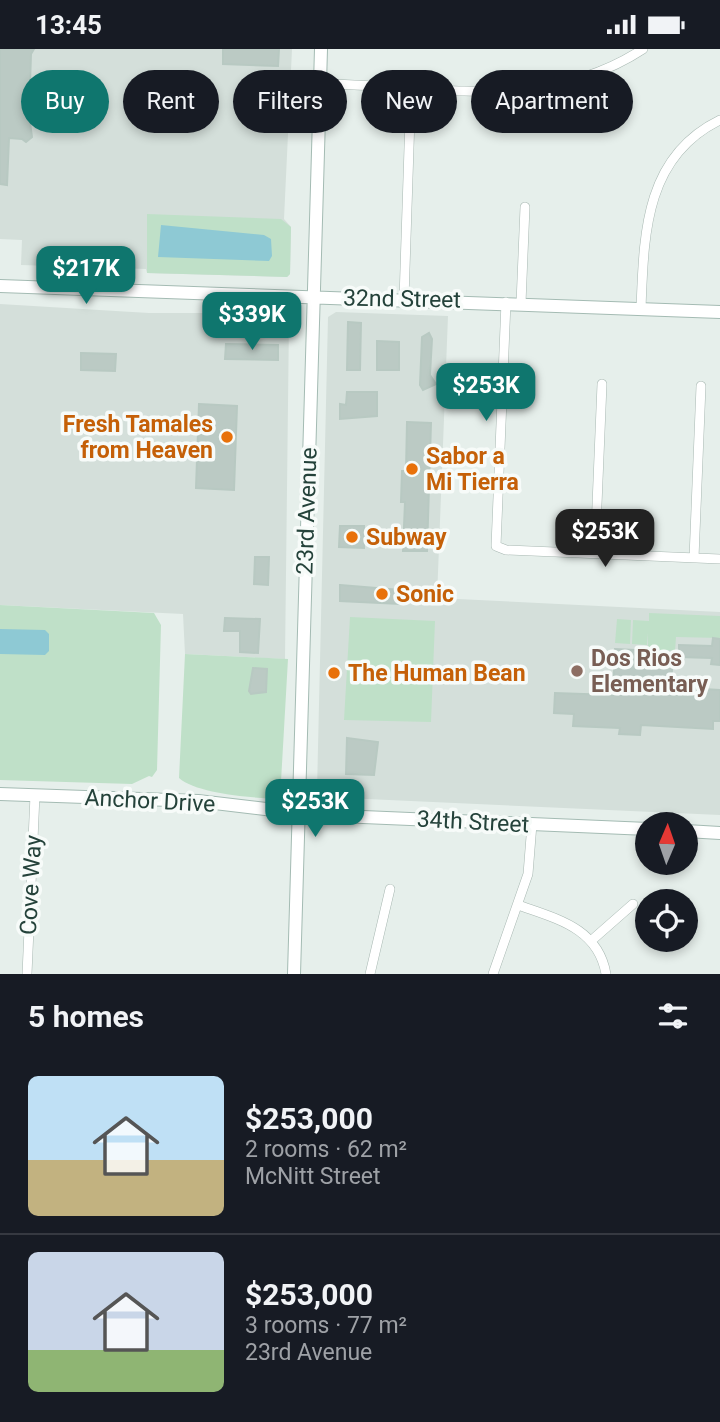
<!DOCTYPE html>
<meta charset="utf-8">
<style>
body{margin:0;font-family:Roboto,sans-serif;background:#20242c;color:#f1f3f6;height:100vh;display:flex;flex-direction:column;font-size:26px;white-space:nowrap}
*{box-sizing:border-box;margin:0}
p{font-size:23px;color:#9ea1a6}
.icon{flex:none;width:38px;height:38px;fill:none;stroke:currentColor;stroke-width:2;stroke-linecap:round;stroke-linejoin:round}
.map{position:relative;height:925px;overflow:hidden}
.drawer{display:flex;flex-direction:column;background:#171b24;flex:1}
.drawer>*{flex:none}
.guide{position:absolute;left:21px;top:21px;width:679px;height:63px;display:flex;gap:14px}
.needle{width:46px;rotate:2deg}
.buttons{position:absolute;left:635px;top:763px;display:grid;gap:14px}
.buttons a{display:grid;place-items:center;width:63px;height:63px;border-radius:50%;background:#171b24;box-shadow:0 4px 10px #0003;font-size:35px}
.price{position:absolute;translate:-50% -60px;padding:0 16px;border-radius:14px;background:#0f766e;color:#fff;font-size:23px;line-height:46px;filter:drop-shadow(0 2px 4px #0008)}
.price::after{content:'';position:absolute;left:50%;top:42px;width:21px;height:16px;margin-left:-10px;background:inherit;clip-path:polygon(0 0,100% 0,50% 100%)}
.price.selected{background:#222;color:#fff}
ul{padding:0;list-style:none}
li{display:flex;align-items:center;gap:21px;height:175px;padding:0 28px}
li+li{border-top:2px solid #363941}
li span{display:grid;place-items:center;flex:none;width:196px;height:140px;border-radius:10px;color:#555}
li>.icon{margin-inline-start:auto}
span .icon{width:84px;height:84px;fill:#fffc;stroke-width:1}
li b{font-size:30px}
h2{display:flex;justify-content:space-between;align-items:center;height:84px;padding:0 28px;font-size:30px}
.chip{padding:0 24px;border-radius:32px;background:#171b24;box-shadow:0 4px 10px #0003;font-size:24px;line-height:63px}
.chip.selected{background:#0f766e;color:#fff}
.status{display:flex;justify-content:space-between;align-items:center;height:49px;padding:0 35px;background:#171b24;direction:ltr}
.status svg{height:19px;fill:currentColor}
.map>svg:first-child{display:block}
.built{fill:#d4dfda}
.green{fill:#bfe0c8}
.water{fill:#8ec9d4}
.building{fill:#bbcac4;stroke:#b8c9c2;stroke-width:2}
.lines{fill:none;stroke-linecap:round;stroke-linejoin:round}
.street-casing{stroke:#a8b8b2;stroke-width:10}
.secondary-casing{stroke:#a4bbb3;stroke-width:14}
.street{stroke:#fff;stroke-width:9}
.secondary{stroke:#fff;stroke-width:12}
.food-dot{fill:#e8710a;stroke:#f7fbf9;stroke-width:2.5}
.education-dot{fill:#8d6e63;stroke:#f7fbf9;stroke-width:2.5}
.labels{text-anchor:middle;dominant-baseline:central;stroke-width:7;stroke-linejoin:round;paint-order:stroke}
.street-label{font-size:23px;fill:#24423a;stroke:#f7fbf9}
.food-label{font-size:23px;font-weight:bold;fill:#c56008;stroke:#f7fbf9;text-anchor:start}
.education-label{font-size:23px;font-weight:bold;fill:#785e54;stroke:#f7fbf9;text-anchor:start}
</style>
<div class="status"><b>13:45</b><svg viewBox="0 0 49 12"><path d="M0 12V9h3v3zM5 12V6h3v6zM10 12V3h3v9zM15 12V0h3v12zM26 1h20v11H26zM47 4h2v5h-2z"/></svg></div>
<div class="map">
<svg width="720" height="925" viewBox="0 0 720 925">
<rect width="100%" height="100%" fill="#e6efeb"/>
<path class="built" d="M0,0h292l-8,170 7,8 -1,47 -3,3 -140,-4 -1,-4 -125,-4 1,-25 -22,-1z
M0,255l149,9h126l14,6 -4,340 -100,-5 -2,-40 -183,-9z
M336,263l112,4 -11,282 283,14v203l-397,-18 -6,-6 11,-474z"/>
<path class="green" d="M147,165l134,5 10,8 -1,47 -3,3 -140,-4z
M0,556l154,8 7,12 -4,145 -5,7 -3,-1 -17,8 -132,-4z
M649,564l71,3v22l-44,-1 -1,14 -27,-2v-16l-1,12 -15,-1 1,-24 16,1z
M350,568l85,4 -4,101 -87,-2z
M617,570l14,1 -1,24 -15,-1z
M185,605l103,5 -8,140c-26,-1 -83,-5 -101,-21z"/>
<path class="water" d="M161,176l103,10 7,4 1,17 -3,5 -111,-4z
M0,580l45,1 4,4v17l-4,4 -45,-1z"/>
<path class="building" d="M0,0h34l-3,5 -2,61 3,22 -6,5 -4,-3 -13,-1 -2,47 -7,-1z
M223,0h56l-1,17 -55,-2z
M348,273l13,1 -1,47h-13z
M429,284l3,6 -2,36 6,9 -13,6 -3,-5 2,-48z
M377,292l22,1v28h-22z
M226,295l52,1v15l-53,-1z
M81,304l35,1 -1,17 -34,-1z
M347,343h30v24l-37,3v-15l6,1z
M199,355l38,2 -3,84 -38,-2z
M407,373l24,1 -4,128h-24l2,-49h-4l1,-31h4z
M340,477h24v22l-25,-1z
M255,508h14l-1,28 -14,-1z
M340,536l60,5v14l-60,-3z
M225,569l35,1 -2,34 -18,-1v-21h-16z
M713,589l7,1v26l-9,-1 1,-6 -33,-1v-12l33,1z
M615,600l58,3 -2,35 49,3v31h-7v8l-72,-4 -1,10 -21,-1 1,-6 -47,-2 1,-12 -20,-1 1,-20 58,2z
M253,619l14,1 -1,23 -15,2 -2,-3z
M347,689l31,4 -4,33 -28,-1z"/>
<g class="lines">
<defs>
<path id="street" d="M320,35c113,0 222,31 323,-35
M404,250l7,-212
M506,253l-10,244 10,4 214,9
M521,254l4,-96
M641,259c3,-72 3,-151 79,-188
M595,504l7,-169
M694,509l7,-172
M518,856c39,14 80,23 88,69
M592,891l41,-36
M27,925l8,-179
M370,925l20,-85
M493,925l35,-100 4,-50"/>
<path id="secondary" d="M0,237l720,26
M0,745l198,7 118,14 332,14
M686,782l34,2
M294,925l27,-925"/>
</defs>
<use href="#street" class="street-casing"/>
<use href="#secondary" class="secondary-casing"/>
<use href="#street" class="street"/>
<use href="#secondary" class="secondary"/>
</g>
<g class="food-dot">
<circle cx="227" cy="388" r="7"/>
<circle cx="412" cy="420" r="7"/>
<circle cx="352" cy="488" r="7"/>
<circle cx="382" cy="545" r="7"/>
<circle cx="334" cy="624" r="7"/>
</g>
<circle class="education-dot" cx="577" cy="622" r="7"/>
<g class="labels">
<g class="street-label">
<text transform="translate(402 250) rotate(1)">32nd Street</text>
<text transform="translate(307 462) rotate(-88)">23rd Avenue</text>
<text transform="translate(150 752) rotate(3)">Anchor Drive</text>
<text transform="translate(473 773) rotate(3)">34th Street</text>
<text transform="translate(31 836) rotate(-87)">Cove Way</text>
</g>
<g class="food-label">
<text x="213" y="375" text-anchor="end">Fresh Tamales<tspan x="213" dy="26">from Heaven</tspan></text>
<text x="426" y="407">Sabor a<tspan x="426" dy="26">Mi Tierra</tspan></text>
<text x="366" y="488">Subway</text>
<text x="396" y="545">Sonic</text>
<text x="348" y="624">The Human Bean</text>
</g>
<g class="education-label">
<text x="591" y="609">Dos Rios<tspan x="591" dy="26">Elementary</tspan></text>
</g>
</g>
</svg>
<div class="buttons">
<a><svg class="needle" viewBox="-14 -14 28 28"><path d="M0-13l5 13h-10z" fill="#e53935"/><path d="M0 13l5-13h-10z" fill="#9ea1a6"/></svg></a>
<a><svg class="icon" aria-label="locate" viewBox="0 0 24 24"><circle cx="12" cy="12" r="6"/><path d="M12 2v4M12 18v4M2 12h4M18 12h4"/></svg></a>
</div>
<b class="price" style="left:86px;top:257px">$217K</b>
<b class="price" style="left:252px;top:303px">$339K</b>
<b class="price" style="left:486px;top:374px">$253K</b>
<b class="price selected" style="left:605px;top:520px">$253K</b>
<b class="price" style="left:315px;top:790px">$253K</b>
<div class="guide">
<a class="chip selected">Buy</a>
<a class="chip">Rent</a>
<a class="chip">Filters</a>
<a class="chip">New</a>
<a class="chip">Apartment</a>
</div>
</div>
<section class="drawer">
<h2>5 homes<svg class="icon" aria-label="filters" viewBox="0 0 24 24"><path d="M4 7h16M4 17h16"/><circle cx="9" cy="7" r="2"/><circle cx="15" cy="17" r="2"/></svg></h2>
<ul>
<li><span style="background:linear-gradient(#bfe0f5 60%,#c2b280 0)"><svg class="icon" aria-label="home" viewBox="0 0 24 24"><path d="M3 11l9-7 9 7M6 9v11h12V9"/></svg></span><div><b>$253,000</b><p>2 rooms · 62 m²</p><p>McNitt Street</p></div></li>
<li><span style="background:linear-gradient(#c9d6e8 70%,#8fb573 0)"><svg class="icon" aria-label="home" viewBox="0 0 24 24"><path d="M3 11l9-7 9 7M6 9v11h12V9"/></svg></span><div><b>$253,000</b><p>3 rooms · 77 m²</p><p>23rd Avenue</p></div></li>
</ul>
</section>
